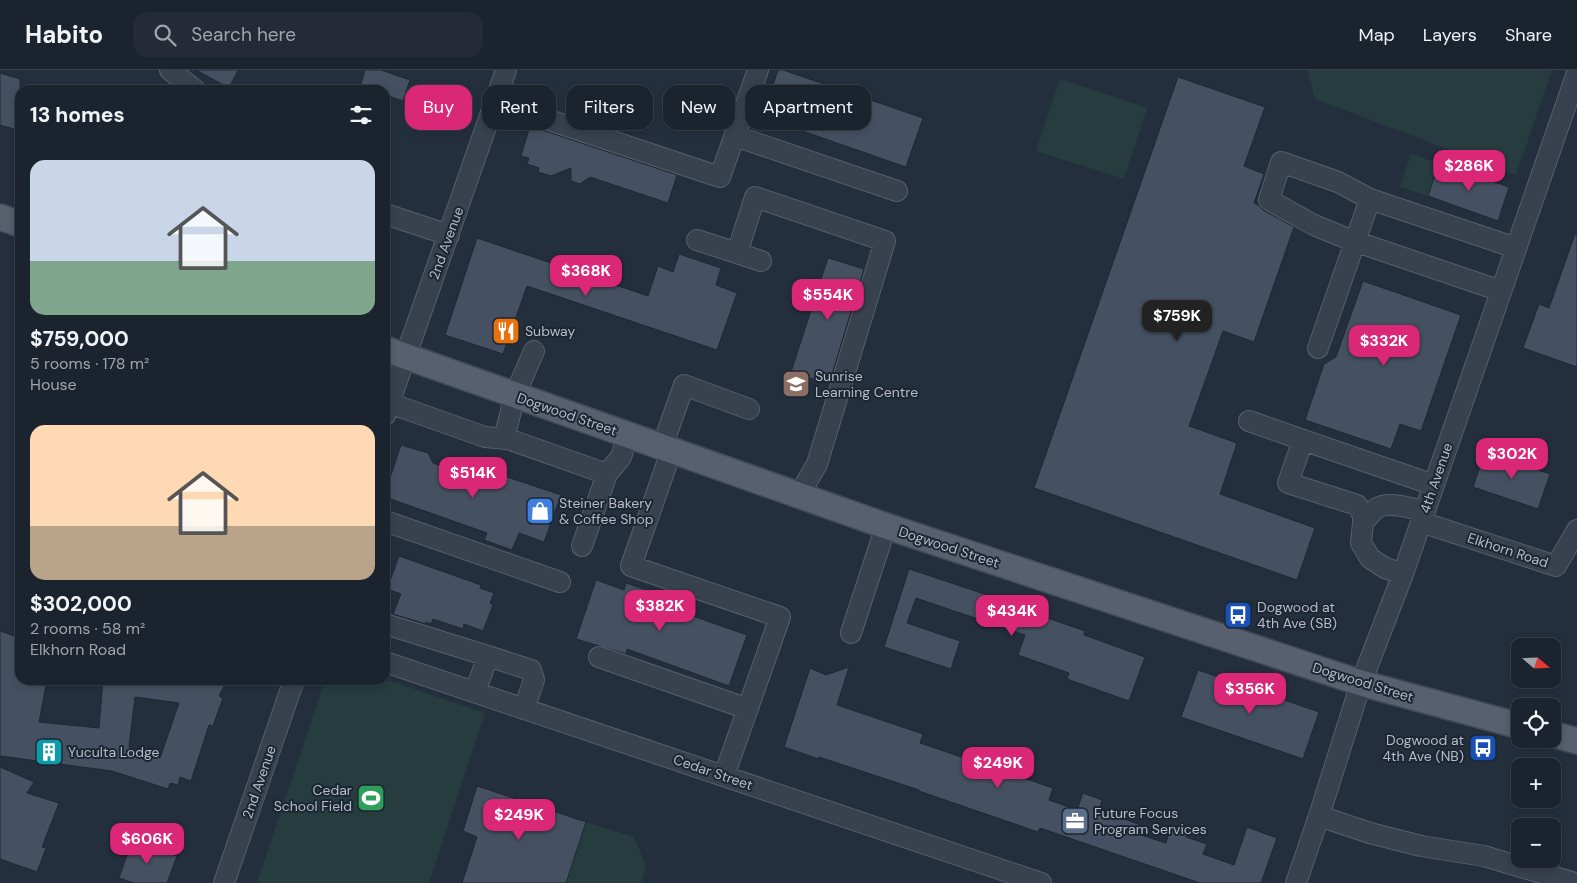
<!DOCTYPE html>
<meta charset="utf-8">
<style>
body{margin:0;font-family:"DM Sans",sans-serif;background:#242b36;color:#f1f3f6;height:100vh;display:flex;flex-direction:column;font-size:19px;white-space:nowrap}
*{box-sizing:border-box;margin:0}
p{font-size:16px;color:#a0a4aa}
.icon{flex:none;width:28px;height:28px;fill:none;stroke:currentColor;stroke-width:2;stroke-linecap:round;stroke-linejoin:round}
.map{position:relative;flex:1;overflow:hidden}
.drawer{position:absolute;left:15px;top:15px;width:375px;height:600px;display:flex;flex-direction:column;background:#1b232e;border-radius:15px;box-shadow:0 2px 8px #0003,0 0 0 1px #39404a}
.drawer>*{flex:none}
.banner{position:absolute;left:405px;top:15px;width:475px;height:45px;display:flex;gap:10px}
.needle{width:32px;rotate:109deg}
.tools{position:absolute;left:1511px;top:568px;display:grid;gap:10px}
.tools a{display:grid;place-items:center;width:50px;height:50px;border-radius:10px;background:#1b232e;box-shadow:0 2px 8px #0003,0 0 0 1px #39404a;font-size:25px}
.price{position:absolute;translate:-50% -42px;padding:0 11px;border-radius:10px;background:#db2777;color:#fff;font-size:16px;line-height:32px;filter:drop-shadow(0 1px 2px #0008)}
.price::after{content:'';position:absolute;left:50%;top:30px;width:15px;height:11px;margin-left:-8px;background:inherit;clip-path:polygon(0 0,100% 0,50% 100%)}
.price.selected{background:#222;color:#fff}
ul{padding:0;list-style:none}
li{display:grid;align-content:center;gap:10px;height:265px;padding:0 15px}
li span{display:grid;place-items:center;height:155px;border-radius:15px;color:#555}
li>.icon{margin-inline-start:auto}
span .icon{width:90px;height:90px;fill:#fffc;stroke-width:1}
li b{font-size:21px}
h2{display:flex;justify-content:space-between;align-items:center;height:60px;padding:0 15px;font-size:21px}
.tag{padding:0 18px;border-radius:15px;background:#1b232e;box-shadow:0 2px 8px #0003,0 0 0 1px #39404a;font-size:18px;line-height:45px}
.tag.selected{background:#db2777;color:#fff}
header{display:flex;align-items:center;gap:30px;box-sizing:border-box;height:70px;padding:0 25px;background:#1b232e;border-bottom:1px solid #39404a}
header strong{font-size:24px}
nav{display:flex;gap:28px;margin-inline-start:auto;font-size:18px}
.search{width:350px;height:45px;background:#242b36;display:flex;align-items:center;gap:12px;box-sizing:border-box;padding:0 18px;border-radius:15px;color:#a0a4aa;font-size:19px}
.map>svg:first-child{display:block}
.green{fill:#263c3f}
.building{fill:#455162;stroke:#1f2835;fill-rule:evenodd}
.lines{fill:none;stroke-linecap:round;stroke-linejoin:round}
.minor-casing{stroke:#565f6c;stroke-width:22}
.major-casing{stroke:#414a57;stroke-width:28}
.minor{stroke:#38414e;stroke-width:20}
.major{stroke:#56606e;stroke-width:25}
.labels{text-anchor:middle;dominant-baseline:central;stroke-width:4;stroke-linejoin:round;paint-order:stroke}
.street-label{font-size:14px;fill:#b4bcc9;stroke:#1d2633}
.poi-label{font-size:14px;fill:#b4bcc9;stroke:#1d2633;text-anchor:start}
</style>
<header>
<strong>Habito</strong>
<div class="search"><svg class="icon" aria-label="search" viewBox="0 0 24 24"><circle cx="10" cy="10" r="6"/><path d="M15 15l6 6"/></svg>Search here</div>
<nav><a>Map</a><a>Layers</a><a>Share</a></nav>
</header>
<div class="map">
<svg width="1577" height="813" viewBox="0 0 1577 813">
<rect width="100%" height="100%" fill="#242f3e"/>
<path class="green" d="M1307,0h245l-36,105 -201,-76z
M1060,9l87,29 -23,71 -88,-28z
M1411,84l28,9 -11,33 -28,-9z
M385,609l100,34 -56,170h-172l68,-203z
M586,752l48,15 12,29 -5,17h-75z"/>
<path class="building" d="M196,0h42l-9,18z
M365,0h16l29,10 -7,21 -18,-6v-5h-16l-9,-3z
M778,0h5l140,48 -17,49 -144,-50z
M0,3l20,6v32l-6,18 -14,-4z
M1178,7l87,30 -21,59 20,8 -10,29 4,2 5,5 31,17 -40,115 -31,-11 -34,95 48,17 -17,51 95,34 -18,52 -263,-92z
M530,56l147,49 -9,28 -78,-26 -10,7 -9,-3v-13l-20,8 -13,-4 1,-4 -12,-4 2,-6 -8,-2z
M1439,93l70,24 -11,34 -70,-25z
M1575,164h2v133l-54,-19 16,-44 10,4z
M477,168l171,58 10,-30 15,6 6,-18 42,14 -5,17 21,8 -20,57 -190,-64 -24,68 -58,-19z
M828,188l36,11 -35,115 -38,-12z
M1363,211l98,34 -40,116 -21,-7 -9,25 -86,-29 19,-56 12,-7z
M401,375l27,8 5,10 58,21 13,-8 57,19 -17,47 -25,-9 -7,17 -28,-10 3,-7 -102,-36v-4z
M1485,382l65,22 -12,35 -65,-22z
M399,486l82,29 -1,3 14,5 -4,10 3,2 -10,26 -19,-7 -1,5 -30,-10 -2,5 -5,-2v2l-33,-10 8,-20 -14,-5z
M909,499l105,35 -1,2 72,25 -1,4 61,22 -16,44 -62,-22 2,-6 -51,-18 7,-20 -109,-37 -9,25 53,18 -9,28 -67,-22z
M596,510l28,10 2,-7 41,14 -3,9 83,29 -18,51 -102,-37 -1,5 -50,-15z
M0,561l17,6v6l3,1v36l26,5 -7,37 60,6 4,-48h124l-8,16 4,2 -10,28 -4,-1 -18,56 -11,-4 -2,8 -8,-2 -2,6 -56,-18 -112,-15zM135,627l44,6 -19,55 -31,-11z
M849,597l-12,38 86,29 -3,9 133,45 -4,12 28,10 6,-17 19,7 -3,10 42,15 -3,9 28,9 5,-17 17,6 -2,5 21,7 -4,10 31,11 13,-38 30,11 -16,45h-61l-160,-55 -2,4 -119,-41v-1l-100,-33v2l-35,-12 26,-79 16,7z
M1198,600l121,42 -16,47 -122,-42z
M0,697l34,15 -7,11 32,10 -17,44 4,1 -9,24 -37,-13z
M477,716l109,36 -20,61h-104l15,-46 -14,-6z
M132,771l45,15 -10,27h-33l-15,-5z"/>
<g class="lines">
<defs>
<path id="minor" d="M170,0l25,20
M495,32l225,75 38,-107
M735,66l162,55
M1370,129l-32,-17 -57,-20 -12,38 45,25 34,14 153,52
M385,144l64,21
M697,170l40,13
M761,191l-24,-8 18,-56 130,44 -68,223 -18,31
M1318,278l52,-149 146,49
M389,333l96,34 23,2 99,35 -25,72
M385,345l121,-345
M1249,351l54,19
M504,369l11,-44 19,-44
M662,377l22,-62 65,24
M672,379l-41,117 149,51 -56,159
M607,404l14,-17 7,-22
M385,451l175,61
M1421,452l135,44 21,-36
M1363,453v-8l-6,-10 -69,-22 15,-43 131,45
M1403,504l-18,-6 -15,-10 -9,-15 2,-20c4,-5 9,-11 14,-15 11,-7 36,0 47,4
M385,554l103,32
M851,563l35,-107
M599,587l149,52
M385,592l656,221
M475,622l13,-36 43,14 3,10 -10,29
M1319,746l51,17 51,13 63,10 91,27
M224,813l70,-203
M1296,813l23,-67 42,-133 42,-109 174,-501"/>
<path id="major" d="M0,147l20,7
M385,279l501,177 475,157 159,43
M1552,664l25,7"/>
</defs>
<use href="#minor" class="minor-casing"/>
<use href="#major" class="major-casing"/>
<use href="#minor" class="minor"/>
<use href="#major" class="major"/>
</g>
<defs>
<symbol id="restaurant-square" viewBox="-11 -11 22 22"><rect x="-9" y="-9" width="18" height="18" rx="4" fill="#e8710a" stroke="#1d2633"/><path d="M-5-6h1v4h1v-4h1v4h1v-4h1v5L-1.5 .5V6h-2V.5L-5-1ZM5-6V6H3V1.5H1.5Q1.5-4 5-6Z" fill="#fff"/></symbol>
<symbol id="school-square" viewBox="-11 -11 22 22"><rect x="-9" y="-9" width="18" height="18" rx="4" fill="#8d6e63" stroke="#1d2633"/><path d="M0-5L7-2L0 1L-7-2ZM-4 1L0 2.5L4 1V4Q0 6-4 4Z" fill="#fff"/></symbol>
<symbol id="shop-square" viewBox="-11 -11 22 22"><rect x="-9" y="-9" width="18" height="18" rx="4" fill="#3f7fe0" stroke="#1d2633"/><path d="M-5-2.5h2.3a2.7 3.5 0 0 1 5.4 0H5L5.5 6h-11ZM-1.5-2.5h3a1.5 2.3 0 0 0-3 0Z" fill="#fff"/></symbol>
<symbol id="bus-square" viewBox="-11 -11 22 22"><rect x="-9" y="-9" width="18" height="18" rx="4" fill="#1a4fb4" stroke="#1d2633"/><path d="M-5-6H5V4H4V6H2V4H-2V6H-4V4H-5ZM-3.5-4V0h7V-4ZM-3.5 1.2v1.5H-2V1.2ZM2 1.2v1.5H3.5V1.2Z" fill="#fff"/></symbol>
<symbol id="building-square" viewBox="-11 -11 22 22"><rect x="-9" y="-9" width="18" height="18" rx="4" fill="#0f9aa8" stroke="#1d2633"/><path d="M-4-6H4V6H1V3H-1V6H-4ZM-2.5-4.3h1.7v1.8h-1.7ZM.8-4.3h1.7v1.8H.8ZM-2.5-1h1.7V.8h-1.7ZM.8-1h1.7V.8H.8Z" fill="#fff"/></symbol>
<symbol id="stadium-square" viewBox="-11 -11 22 22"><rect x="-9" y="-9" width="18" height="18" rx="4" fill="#2e9e5b" stroke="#1d2633"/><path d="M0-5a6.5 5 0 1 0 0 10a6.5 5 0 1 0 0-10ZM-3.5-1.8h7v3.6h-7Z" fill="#fff"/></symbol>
<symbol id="office-square" viewBox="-11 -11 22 22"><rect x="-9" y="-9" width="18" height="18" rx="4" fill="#5c6f8a" stroke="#1d2633"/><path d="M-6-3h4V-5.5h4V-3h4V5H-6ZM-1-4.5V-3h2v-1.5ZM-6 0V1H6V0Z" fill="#fff"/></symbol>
</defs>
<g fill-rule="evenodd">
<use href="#restaurant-square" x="490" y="245" width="32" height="32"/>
<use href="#school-square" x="780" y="298" width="32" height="32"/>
<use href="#shop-square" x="524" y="425" width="32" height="32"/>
<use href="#bus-square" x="1222" y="529" width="32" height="32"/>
<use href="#bus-square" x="1467" y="662" width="32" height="32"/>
<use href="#building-square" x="33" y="666" width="32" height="32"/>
<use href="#stadium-square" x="355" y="712" width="32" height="32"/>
<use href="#office-square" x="1059" y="735" width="32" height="32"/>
</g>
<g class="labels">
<g class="street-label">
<text transform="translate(446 173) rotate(-70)">2nd Avenue</text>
<text transform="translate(567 344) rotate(19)">Dogwood Street</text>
<text transform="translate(1436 408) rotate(-71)">4th Avenue</text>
<text transform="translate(949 477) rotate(18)">Dogwood Street</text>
<text transform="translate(1508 480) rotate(18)">Elkhorn Road</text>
<text transform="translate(1363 612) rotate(17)">Dogwood Street</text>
<text transform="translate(713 702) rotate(19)">Cedar Street</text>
<text transform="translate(259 712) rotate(-71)">2nd Avenue</text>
</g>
<g class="poi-label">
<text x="525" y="261">Subway</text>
<text x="815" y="306">Sunrise<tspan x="815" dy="16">Learning Centre</tspan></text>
<text x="559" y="433">Steiner Bakery<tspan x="559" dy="16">&amp; Coffee Shop</tspan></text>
<text x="1257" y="537">Dogwood at<tspan x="1257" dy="16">4th Ave (SB)</tspan></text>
<text x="1464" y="670" text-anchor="end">Dogwood at<tspan x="1464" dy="16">4th Ave (NB)</tspan></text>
<text x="68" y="682">Yuculta Lodge</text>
<text x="352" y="720" text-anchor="end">Cedar<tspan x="352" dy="16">School Field</tspan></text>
<text x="1094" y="743">Future Focus<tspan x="1094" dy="16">Program Services</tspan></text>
</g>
</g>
</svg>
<div class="tools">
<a><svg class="needle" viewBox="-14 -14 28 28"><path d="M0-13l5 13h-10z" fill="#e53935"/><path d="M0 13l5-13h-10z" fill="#a0a4aa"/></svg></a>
<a><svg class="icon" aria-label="locate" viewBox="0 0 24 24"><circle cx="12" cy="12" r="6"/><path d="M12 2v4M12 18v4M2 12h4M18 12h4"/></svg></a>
<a>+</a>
<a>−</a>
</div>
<b class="price" style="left:1469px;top:122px">$286K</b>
<b class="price" style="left:586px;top:227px">$368K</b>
<b class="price" style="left:828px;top:251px">$554K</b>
<b class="price selected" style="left:1177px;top:272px">$759K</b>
<b class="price" style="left:1384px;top:297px">$332K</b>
<b class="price" style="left:1512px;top:410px">$302K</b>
<b class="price" style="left:473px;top:429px">$514K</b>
<b class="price" style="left:660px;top:562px">$382K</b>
<b class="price" style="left:1012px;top:567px">$434K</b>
<b class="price" style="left:1250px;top:645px">$356K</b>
<b class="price" style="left:998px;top:719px">$249K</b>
<b class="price" style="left:519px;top:771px">$249K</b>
<b class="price" style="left:147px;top:795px">$606K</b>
<div class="banner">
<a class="tag selected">Buy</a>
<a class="tag">Rent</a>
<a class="tag">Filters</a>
<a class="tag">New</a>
<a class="tag">Apartment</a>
</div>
<section class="drawer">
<h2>13 homes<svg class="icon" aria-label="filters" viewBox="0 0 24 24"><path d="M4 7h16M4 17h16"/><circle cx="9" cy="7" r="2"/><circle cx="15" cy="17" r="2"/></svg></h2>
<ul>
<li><span style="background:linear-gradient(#c9d6e8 65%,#7fa58c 0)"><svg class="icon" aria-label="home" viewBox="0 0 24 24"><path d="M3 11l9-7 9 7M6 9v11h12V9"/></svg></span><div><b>$759,000</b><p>5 rooms · 178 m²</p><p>House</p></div></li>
<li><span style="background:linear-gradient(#ffd9b3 65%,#b9a48a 0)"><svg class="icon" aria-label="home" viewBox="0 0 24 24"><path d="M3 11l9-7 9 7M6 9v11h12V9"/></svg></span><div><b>$302,000</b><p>2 rooms · 58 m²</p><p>Elkhorn Road</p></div></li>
</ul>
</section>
</div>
